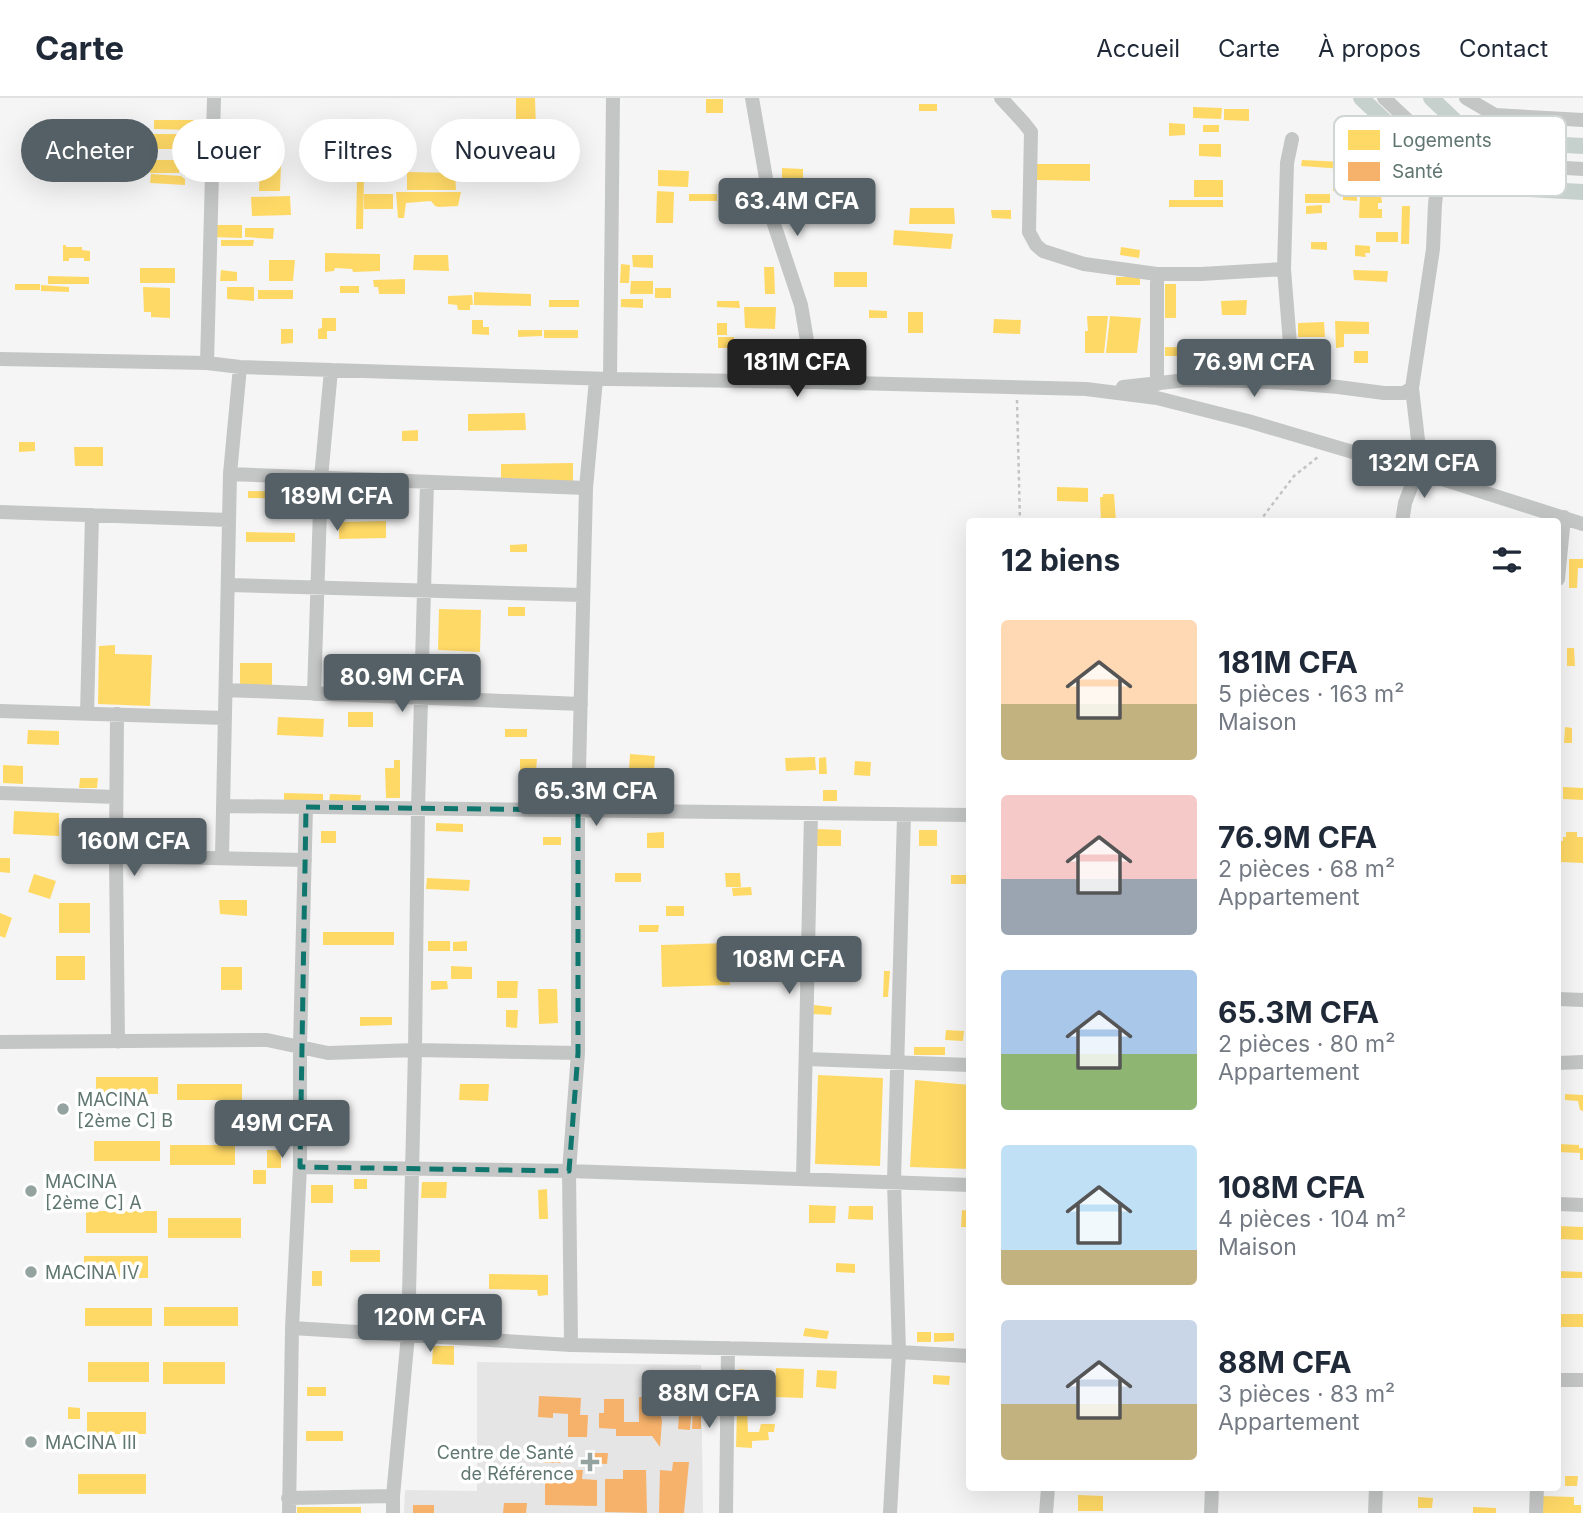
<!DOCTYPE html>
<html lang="fr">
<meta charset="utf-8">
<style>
body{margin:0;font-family:Inter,sans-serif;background:#f2f2f3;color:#1f2937;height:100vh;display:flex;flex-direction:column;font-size:26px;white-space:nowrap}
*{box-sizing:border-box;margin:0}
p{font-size:23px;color:#747a83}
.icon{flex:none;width:38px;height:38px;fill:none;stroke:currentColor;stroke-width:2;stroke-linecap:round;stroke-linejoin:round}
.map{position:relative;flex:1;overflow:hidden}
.drawer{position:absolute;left:966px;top:420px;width:595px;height:973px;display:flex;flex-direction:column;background:#fff;border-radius:7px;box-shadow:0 7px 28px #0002}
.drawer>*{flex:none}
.banner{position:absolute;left:21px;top:21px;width:665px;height:63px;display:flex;gap:14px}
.price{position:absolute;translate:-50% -60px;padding:0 16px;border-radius:7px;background:#546066;color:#fff;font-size:23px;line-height:46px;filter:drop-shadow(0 2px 4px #0008)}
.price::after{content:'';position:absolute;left:50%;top:42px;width:21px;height:16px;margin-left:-10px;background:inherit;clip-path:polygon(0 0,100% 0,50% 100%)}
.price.active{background:#222;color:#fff}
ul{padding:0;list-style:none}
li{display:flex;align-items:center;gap:21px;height:175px;padding:0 35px}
li span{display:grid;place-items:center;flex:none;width:196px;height:140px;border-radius:7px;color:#555}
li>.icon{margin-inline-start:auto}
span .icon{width:84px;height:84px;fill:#fffc;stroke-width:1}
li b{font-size:30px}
h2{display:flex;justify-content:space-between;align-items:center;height:84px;padding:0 35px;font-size:30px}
.chip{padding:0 24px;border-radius:32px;background:#fff;box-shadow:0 7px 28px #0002;font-size:24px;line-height:63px}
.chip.active{background:#546066;color:#fff}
header{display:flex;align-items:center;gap:42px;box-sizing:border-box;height:98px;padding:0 35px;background:#fff;border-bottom:2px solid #e0e1e3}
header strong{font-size:33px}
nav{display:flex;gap:38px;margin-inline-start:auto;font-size:24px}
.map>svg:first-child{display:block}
.built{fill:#e5e5e5}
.homes{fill:#ffd966}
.health{fill:#f6b26b}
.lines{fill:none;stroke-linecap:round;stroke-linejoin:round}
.canal{stroke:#c6d1cd;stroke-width:16}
.path{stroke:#c2c4c4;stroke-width:2.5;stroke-dasharray:3.5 3.5;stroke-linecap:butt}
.minor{stroke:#c4c5c5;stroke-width:14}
.marked{fill:none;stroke:#0f766e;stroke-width:5;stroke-dasharray:14 9;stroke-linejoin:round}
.poi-dot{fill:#94a39f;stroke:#fff;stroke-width:2.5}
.labels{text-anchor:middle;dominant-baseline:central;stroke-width:7;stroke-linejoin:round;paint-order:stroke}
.poi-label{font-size:18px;fill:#607771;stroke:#fff;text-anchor:start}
.key{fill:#fff;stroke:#cfd6d4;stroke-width:2}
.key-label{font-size:19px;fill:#607771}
</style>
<header>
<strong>Carte</strong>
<nav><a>Accueil</a><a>Carte</a><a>À propos</a><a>Contact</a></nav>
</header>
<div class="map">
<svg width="1583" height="1415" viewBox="0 0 1583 1415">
<rect width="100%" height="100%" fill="#f6f5f5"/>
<path class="built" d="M477,1264l224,3 2,148h-299l1,-23 72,1z"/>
<path class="homes" d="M516,0h19l1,31h-20z
M706,1h17v14h-17z
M919,6h18v7h-18z
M1193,9l29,1 -1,11 -28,-1z
M1224,11h25v12l-25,-1z
M154,22h39l1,10 -40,-1z
M1169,25l16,1v11l-16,1z
M1203,27h16v7h-16z
M153,36h35v15h-35z
M1199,46h22v13l-22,-1z
M233,49h24v8l-24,-1z
M321,52h46v1l19,1 -1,8 -18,-1v7h-46z
M194,55l2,23h-12l-2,-22z
M217,59h13l-1,17 -11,-1z
M150,62h29v13h-29z
M1302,62l42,2v7l-43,-3z
M111,66l37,3 -1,6 -36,-2z
M260,66h21l-1,27h-21z
M1037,66h53v17l-53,-1z
M782,70l21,1v28l-21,-1z
M658,72l31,1 -1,16 -30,-1z
M407,74l48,1 1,17h-49z
M1334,74h9l-1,17h15v12l-14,-1v-9h-10v-7h4v-2h-4z
M151,76l30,2 4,3v6l-35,-2z
M357,81h7l-1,50h-7z
M1194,82h29v17h-29z
M657,93l17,1 -1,31h-17z
M396,94h65l-3,14 -19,1 -4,-1 -4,-5 -25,2 -2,15h-6z
M364,96h29v15h-29z
M689,96h28v7h-28z
M1305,96h25v9h-25z
M1360,97h21l1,8h-4v6h4v9h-23z
M290,98l1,19 -39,1 -1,-19z
M1169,102h54v7h-54z
M824,105h38v21h-38z
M1322,107v8l-16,1v-8z
M1402,108h8l-1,38h-8z
M910,110h44l1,16h-46z
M991,112h20v9l-19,-1z
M212,127h30v13l-30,-1z
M245,130h29l-1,11 -28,-2z
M894,132l59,4 -2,15 -58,-4z
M1376,134h22v10h-22z
M221,142h33l-1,6h-32z
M1311,144h16v8l-16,-1z
M63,147h3v2h16v3l8,1v10h-6v-3h-15v3h-6z
M1355,147l15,1v7h-5l1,4 -11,-1z
M1121,149l19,3 -1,8 -19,-3z
M325,155l55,1v17l-27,1 -1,-3 -17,-1 -1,3 -9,1z
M414,157h34l1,16 -36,-1z
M632,157h21v13l-20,-1z
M269,162h26l-2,21h-24z
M621,166l9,1 -1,18h-9z
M764,169h10l1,27h-10z
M140,170h35v15h-35z
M221,172l16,2v9h-17z
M1353,172l35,1 -1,11 -33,-2z
M834,174h33v15h-33z
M48,178l41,1v7h-41z
M1116,179h24v8h-24z
M405,181v15h-26l-1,-7h-4l-1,-7z
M631,183h22v13h-23z
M15,186h25v6h-25z
M1165,186h11v34h-11z
M41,187l28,2v5l-28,-1z
M340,188h19v7h-19z
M143,189l27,1v30l-19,-1v-5h-7z
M227,189h27v14l-27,-2z
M655,190h16v10h-16z
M258,192h35v9h-35z
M474,194l57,2v12l-57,-1z
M472,197l1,10h-3v5h-12l-1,-5 -9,-1v-8z
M621,201h22v9l-22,-1z
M549,202h30v7h-30z
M1247,202l-1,15h-24l-1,-14z
M717,203h22l1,7 -23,-1z
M744,209h32l-1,22 -30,-1z
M869,212l18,1v7h-18z
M908,214h15v21h-15z
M1087,218h21l-4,37h-19v-22h3z
M1110,218l31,2 -4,35h-31z
M322,220h14v13h-9v8h-9v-10l4,-1z
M994,221l27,1 -1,14 -27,-1z
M472,222h11v7h6v8l-17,-1z
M1335,223l34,1v12h-25v13l-8,1z
M1324,224l1,15h-27v-14z
M717,225h10v12h-10z
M281,231h12v14l-12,1z
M518,232h24v6l-24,1z
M544,232h34v8h-34z
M718,239h16v11h-16z
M1165,249l54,1v8h-54z
M1354,253h14v12h-14z
M525,315l1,17 -58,1v-17z
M418,332v11h-16v-10z
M19,344h16v9l-16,1z
M74,349h29v19h-28z
M573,365v23l-72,1v-23z
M1057,389l31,1v14l-31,-1z
M248,393l49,1v7l-49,-1z
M332,396h15l1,19h-15z
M1103,396h11l2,28h-15l-1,-25h3z
M386,423v17l-47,1v-17z
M246,434l49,1v9h-49z
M527,446v8h-17v-7z
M1569,461h14v9h-5l-1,20h-8z
M508,509h17v9h-17z
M439,511l42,1 -1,42 -42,-2z
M115,547v9l37,1 -2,51 -52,-2 1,-58z
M1567,550h7l1,18h-8z
M240,565h32v23l-32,-2z
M348,614h25v15h-25z
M278,619l46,2 -1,18 -46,-2z
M1565,629l7,1v15h-8z
M505,631h22v8h-22z
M28,632l31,1v14l-32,-1z
M630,656l25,2 -1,15 -25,-1z
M815,659l1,13 -30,1 -1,-13z
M826,659l1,17h-8v-16z
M520,661h17l-1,12 -16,-1z
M394,662h6v38h-14l-1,-30h9z
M855,663l16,1 -1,14 -16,-1z
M3,667l20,1v18l-20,-1z
M80,680h18l-1,10h-18z
M1563,689l20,1v12l-20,-1z
M823,692h14v11h-14z
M284,695l39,1v8l-39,-1z
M330,696l31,1 -1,10 -31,-2z
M14,713l45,2v23l-46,-2z
M436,725l27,1v8l-27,-1z
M817,731l24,1v16h-25z
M919,732h18v16h-18z
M321,733h15v12h-15z
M664,734v16h-17v-15z
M1566,734h11v5h6v26l-23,-1 1,-21h2v-4h3z
M543,739h18v8h-18z
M0,760h10v15l-10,-1z
M615,775h26v9h-26z
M725,775h15l1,14h-15z
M34,776l22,7 -6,18 -22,-7z
M951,777h19v9h-19z
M427,780l43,2 -1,11 -43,-2z
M751,789l1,8 -19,1 -1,-8z
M219,802h28v16l-27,-2z
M59,805h31v30h-31z
M666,808h18v10h-18z
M0,815l12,5 -7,20 -5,-2z
M639,827h20l-1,7h-19z
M323,834h71v13h-71z
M428,843h22v10h-22z
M467,843v10h-14v-9z
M729,845l1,42 -68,2 -1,-42z
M784,845l1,13 -24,1 -1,-13z
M731,847h27v22h-27z
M56,858h29v24h-29z
M451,868l21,1v12h-21z
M221,869h21v23h-21z
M884,873h6l-2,26h-5z
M431,883h16l1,8 -17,1z
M497,883h21l-1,17h-20z
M538,891h19l1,34 -19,1z
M814,907l18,2 -1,8 -18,-1z
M506,912h12l-1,18 -11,-1z
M360,919h32v8l-32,1z
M946,932l18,1 -1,10 -18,-1z
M914,949h31v8h-31z
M818,977l65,3 -3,88 -65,-2z
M96,979h62v17h-62z
M915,982l55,5v84l-60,-2z
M177,986h65v16h-65z
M460,986h29l-1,17 -29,-1z
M1565,996l18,1v16l-3,-1 -2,-9 -13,-1z
M248,1005h13v13h-13z
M277,1022h10v23h-17v-16h7z
M94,1043h66v20h-66z
M1558,1046l21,1v3h4v12h-3v-7l-22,-1z
M170,1047h65v20h-65z
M267,1052h14v18h-14z
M253,1072h13v14h-13z
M354,1081h13v10h-13z
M422,1084h25l-1,16h-25z
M311,1087h22v18h-22z
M547,1091l1,30h-9l-1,-29z
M809,1107l27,1 -1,17h-26z
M849,1108h24v14l-25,-1z
M962,1112l8,1v16h-9z
M86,1113h71v22h-71z
M168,1120h73v20h-73z
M1558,1128l25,1v13l-25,-1z
M350,1152h30v12h-30z
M84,1158h64v22h-64z
M836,1165l19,1v9l-19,-1z
M312,1173h10v15h-10z
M1558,1173l24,1v6h-24z
M489,1176l59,1v20l-10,1 -1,-6 -48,-1z
M164,1209h74v19h-74z
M85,1210h67v18h-67z
M1558,1216h25v13h-25z
M805,1230l24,3 -2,8 -24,-3z
M917,1234h14v10h-14z
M934,1235h20v8l-20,1z
M433,1248h21v19l-22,-1z
M88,1264h61v20h-61z
M163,1264h62v22h-62z
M776,1270l28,1 -1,29 -28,-1z
M739,1271l19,2 -1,14 -19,-1z
M817,1272l20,1 -1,18 -20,-2z
M933,1277l17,1 -1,9 -16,-1z
M307,1289h19v9h-19z
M68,1309l12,1v11h-12z
M747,1310l1,24h11l2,-8h14l-1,8h-6l1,8 -17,1v7l-16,-1 1,-38z
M87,1314h59v22h-59z
M306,1333h37v10h-37z
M78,1376h68v20h-68z
M1565,1378h13l-1,10h-12z
M1078,1397l25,1v15h-25z
M1540,1398l34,1v8h7v8h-41z
M1418,1399l15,1 -1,10h-14z
M297,1409h64v6h-64z
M1473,1409l23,1v5h-23z"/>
<path class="health" d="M539,1298l42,2 -1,17h8l-1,22h-19v-23l-15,-1v5l-15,-1z
M639,1299h10v4h4l7,11 2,9 -2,26 -8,-11h-36v-7l-17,-1v-15h5v-14h20v23h15z
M680,1303l12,1 -2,28 -12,-1z
M693,1308h8v23h-9z
M544,1352h17v13h-18z
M587,1355h21l-1,11 -20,-1z
M673,1364h16l-5,51h-25l1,-43 12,1z
M572,1372h11l-1,9 15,1v26l-52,-1v-28h12v-2h15z
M623,1372h23l1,43 -42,-1v-33h18z
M504,1405h23l-1,10h-23z
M413,1407h21v8h-21z"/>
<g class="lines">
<path class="canal" d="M1361,0l73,69
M1431,0l35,33 28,10 89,5
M1445,78l14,9 124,7"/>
<path class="path" d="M1017,302l3,122
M1259,424l35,-46 24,-19"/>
<path class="minor" d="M752,0l22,126 27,81 13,77
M1001,0l23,25 7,9 -2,100 7,13 7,6 41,13 73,10v110
M1384,0l67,63 132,8
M1466,0l29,17 88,5
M1284,171l6,75v39
M1157,176h44l83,-5 3,-106 5,-24
M0,261l207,4 33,4 370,12 204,3 272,7 71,9 91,23 169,50 166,53
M207,265l7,-265
M610,281l3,-281
M1123,289l64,-7 57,1 46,2 48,4 46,6h20l8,-5
M230,376l356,14
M0,414l229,8
M1402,424l3,-19 12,-32 1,-31 -6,-52 21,-139 2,-45 3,-24 13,-19
M1558,481l6,-62
M228,487l355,10
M226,592l355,14
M314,596l7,-216 10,-108
M0,613l225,7
M87,616l5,-199
M117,616l-1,142 2,186
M0,695l116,4
M223,708l747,9
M116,758l189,4
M222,760l8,-384 10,-107
M1558,901l25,1
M0,944l267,-2 61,13 87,-3 163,3
M806,961l164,6
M1558,965l25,-1
M300,1069l269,4 401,14
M803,1081l8,-366
M1558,1106l25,1
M292,1230l279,17 328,7 71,4
M571,1247l-2,-174 9,-118v-243l8,-322 10,-109
M1558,1282h25
M288,1400l105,-2
M289,1415l3,-185 8,-161v-121l6,-239
M393,1415v-17l15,-161 7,-285 3,-242 9,-326
M726,1415l2,-165
M890,1415l9,-161 -5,-171 10,-366
M1046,1415l2,-25
M1211,1415l1,-25
M1375,1415l1,-25
M1536,1415l1,-25"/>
</g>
<path class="marked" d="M306,709l272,3v243l-9,118 -269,-4z"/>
<g class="poi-dot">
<circle cx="63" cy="1011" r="7"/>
<circle cx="31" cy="1093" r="7"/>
<circle cx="31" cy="1174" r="7"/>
<circle cx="31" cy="1344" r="7"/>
<path d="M586.5 1353.5h7v7h7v7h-7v7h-7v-7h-7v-7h7z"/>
</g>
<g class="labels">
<g class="poi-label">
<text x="77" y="1001">MACINA<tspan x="77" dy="21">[2ème C] B</tspan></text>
<text x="45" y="1083">MACINA<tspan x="45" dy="21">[2ème C] A</tspan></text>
<text x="45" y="1174">MACINA IV</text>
<text x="45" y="1344">MACINA III</text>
<text x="574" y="1354" text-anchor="end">Centre de Santé<tspan x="574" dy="21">de Référence</tspan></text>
</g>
</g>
<rect x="1334" y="18" width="232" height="80" rx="10" class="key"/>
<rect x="1348" y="32" width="32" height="20" fill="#ffd966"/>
<rect x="1348" y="64" width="32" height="19" fill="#f6b26b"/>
<g class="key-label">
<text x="1392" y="49">Logements</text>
<text x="1392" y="80">Santé</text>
</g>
</svg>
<b class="price" style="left:797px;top:140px">63.4M CFA</b>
<b class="price active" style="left:797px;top:301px">181M CFA</b>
<b class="price" style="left:1254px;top:301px">76.9M CFA</b>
<b class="price" style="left:1424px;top:402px">132M CFA</b>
<b class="price" style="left:337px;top:435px">189M CFA</b>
<b class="price" style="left:402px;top:616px">80.9M CFA</b>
<b class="price" style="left:596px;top:730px">65.3M CFA</b>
<b class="price" style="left:134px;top:780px">160M CFA</b>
<b class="price" style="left:789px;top:898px">108M CFA</b>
<b class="price" style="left:282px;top:1062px">49M CFA</b>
<b class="price" style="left:430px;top:1256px">120M CFA</b>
<b class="price" style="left:709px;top:1332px">88M CFA</b>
<div class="banner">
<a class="chip active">Acheter</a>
<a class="chip">Louer</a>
<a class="chip">Filtres</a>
<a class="chip">Nouveau</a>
</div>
<section class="drawer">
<h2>12 biens<svg class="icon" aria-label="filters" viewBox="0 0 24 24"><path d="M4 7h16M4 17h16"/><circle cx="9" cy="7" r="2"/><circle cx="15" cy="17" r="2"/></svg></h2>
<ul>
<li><span style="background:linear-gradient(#ffd9b3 60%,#c2b280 0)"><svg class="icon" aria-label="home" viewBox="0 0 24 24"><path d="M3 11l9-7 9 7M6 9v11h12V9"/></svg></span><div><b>181M CFA</b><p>5 pièces · 163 m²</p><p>Maison</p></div></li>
<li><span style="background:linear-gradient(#f6c9c9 60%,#9aa5b1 0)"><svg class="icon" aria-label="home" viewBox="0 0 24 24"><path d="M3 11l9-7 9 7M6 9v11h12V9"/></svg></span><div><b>76.9M CFA</b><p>2 pièces · 68 m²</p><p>Appartement</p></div></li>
<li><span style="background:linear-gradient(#a9c7e8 60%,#8fb573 0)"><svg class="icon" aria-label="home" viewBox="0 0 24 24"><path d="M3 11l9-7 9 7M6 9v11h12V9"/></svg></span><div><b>65.3M CFA</b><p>2 pièces · 80 m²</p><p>Appartement</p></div></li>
<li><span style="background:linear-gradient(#bfe0f5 75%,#c2b280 0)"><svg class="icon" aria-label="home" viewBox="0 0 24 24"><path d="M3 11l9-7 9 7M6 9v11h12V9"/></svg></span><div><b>108M CFA</b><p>4 pièces · 104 m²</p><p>Maison</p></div></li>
<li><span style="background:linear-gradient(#c9d6e8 60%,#c2b280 0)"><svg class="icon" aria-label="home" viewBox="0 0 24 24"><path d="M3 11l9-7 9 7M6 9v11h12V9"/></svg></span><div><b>88M CFA</b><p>3 pièces · 83 m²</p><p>Appartement</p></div></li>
</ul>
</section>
</div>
